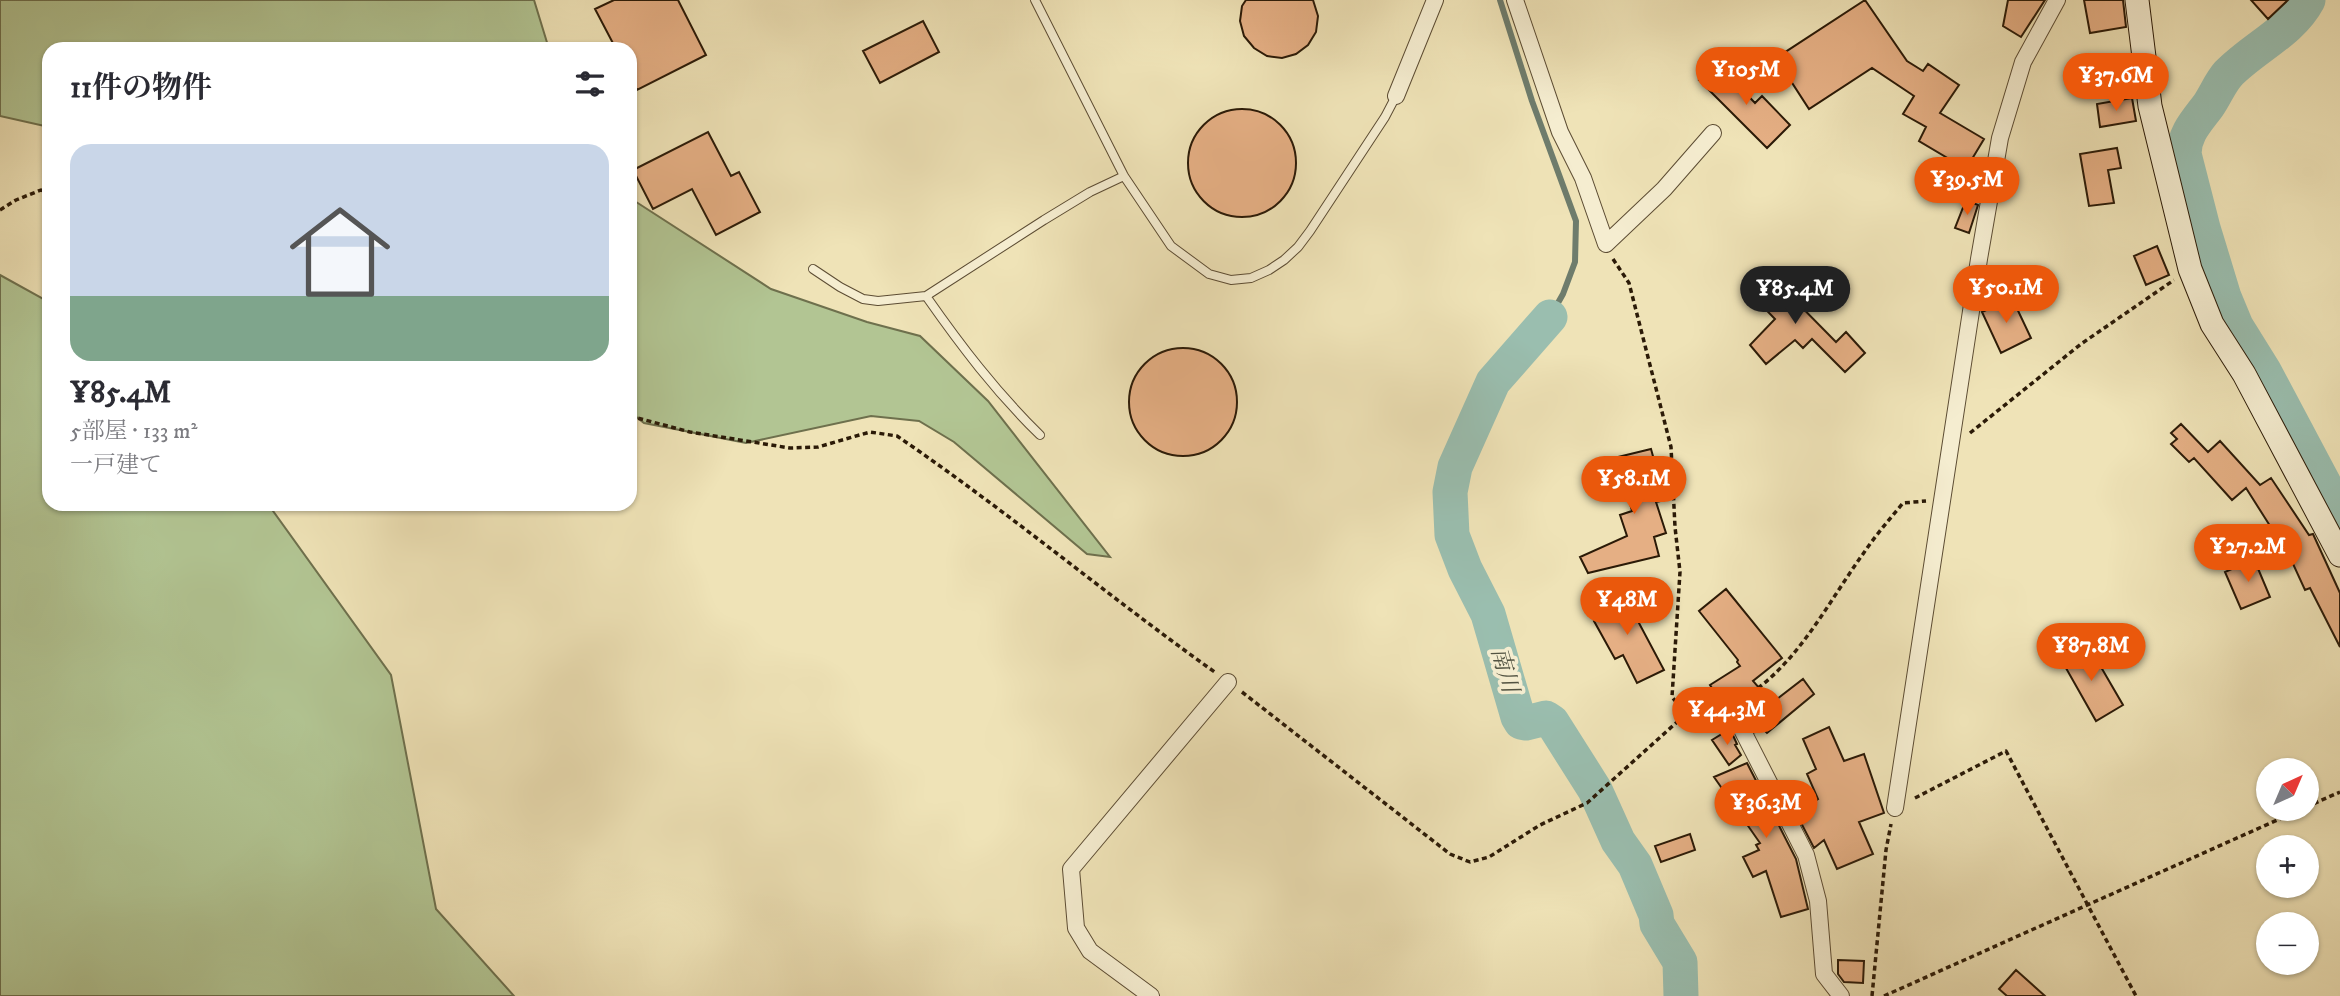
<!DOCTYPE html>
<html lang="ja">
<meta charset="utf-8">
<style>
body{margin:0;font-family:"IM FELL DW Pica","Noto Serif JP",serif;background:#f7f7f7;color:#2b2b33;height:100vh;display:flex;flex-direction:column;font-size:26px;white-space:nowrap}
*{box-sizing:border-box;margin:0}
p{font-size:23px;color:#7c7c81}
.icon{flex:none;width:38px;height:38px;fill:none;stroke:currentColor;stroke-width:2;stroke-linecap:round;stroke-linejoin:round}
.map{position:relative;flex:1;overflow:hidden}
.sheet{position:absolute;left:42px;top:42px;width:595px;height:469px;display:flex;flex-direction:column;background:#fff;border-radius:21px;box-shadow:0 2px 5px #0004}
.sheet>*{flex:none}
.needle{width:46px;rotate:44deg}
.tools{position:absolute;left:2256px;top:758px;display:grid;gap:14px}
.tools a{display:grid;place-items:center;width:63px;height:63px;border-radius:50%;background:#fff;box-shadow:0 2px 5px #0004;font-size:35px}
.price{position:absolute;translate:-50% -60px;padding:0 16px;border-radius:24px;background:#ea580c;color:#fff;font-size:23px;line-height:46px;filter:drop-shadow(0 2px 4px #0008)}
.price::after{content:'';position:absolute;left:50%;top:42px;width:21px;height:16px;margin-left:-10px;background:inherit;clip-path:polygon(0 0,100% 0,50% 100%)}
.price.selected{background:#222;color:#fff}
ul{padding:0;list-style:none}
li{display:grid;align-content:center;gap:14px;height:371px;padding:0 28px}
li+li{border-top:2px solid #e1e1e2}
li span{display:grid;place-items:center;height:217px;border-radius:21px;color:#555}
li>.icon{margin-inline-start:auto}
span .icon{width:126px;height:126px;fill:#fffc;stroke-width:1}
li b{font-size:30px}
h2{display:flex;justify-content:space-between;align-items:center;height:84px;padding:0 28px;font-size:30px}
.map>svg:first-child{display:block}
.green{fill:#b2c593;stroke:#6e704d;stroke-width:2}
.lines{fill:none;stroke-linecap:round;stroke-linejoin:round}
.stream{stroke:#6e7c6c;stroke-width:6}
.river{stroke:#9abeaf;stroke-width:35}
.building{fill:#e5af84;stroke:#2b1a07;stroke-width:2}
.lane-casing{stroke:#5c4c33;stroke-width:10}
.street-casing{stroke:#5c4c33;stroke-width:18}
.secondary-casing{stroke:#2b1a07;stroke-width:25}
.path{stroke:#2b1a07;stroke-width:3.5;stroke-dasharray:5 3.5;stroke-linecap:butt}
.lane{stroke:#f5edd0;stroke-width:8}
.street{stroke:#f5edd0;stroke-width:16}
.secondary{stroke:#f5edd0;stroke-width:23}
.labels{text-anchor:middle;dominant-baseline:central;stroke-width:7;stroke-linejoin:round;paint-order:stroke}
.water-label{font-size:23px;font-style:italic;fill:#525342;stroke:#f5edd0}
</style>
<div class="map">
<svg width="2340" height="996" viewBox="0 0 2340 996">
<rect width="100%" height="100%" fill="#efe3b7"/>
<filter id="stains"><feTurbulence type="fractalNoise" baseFrequency=".00286" numOctaves="4"/><feColorMatrix values="0 0 0 0 .2 0 0 0 0 .09 0 0 0 0 .02 0 0 0 .5 -.17"/></filter>
<radialGradient id="worn" r=".72"><stop offset=".6" stop-color="#630" stop-opacity="0"/><stop offset="1" stop-color="#630" stop-opacity=".3"/></radialGradient>
<path class="green" d="M0,0h534l15,49h-500v78l-49,-11z
M630,198l141,91 96,33 53,14 68,65 122,156 -23,-3 -133,-112 -35,-21 -48,-5 -125,27 -102,-20 -14,-11z
M0,275l49,27v202h219l123,171 45,234 78,87h-514z"/>
<g class="lines">
<path class="stream" d="M1500,0l32,101 44,120 -1,41 -12,32 -13,23"/>
<path class="river" d="M2308,0c-17,32 -55,48 -80,74 -8,9 -13,22 -20,32 -12,16 -24,28 -24,48l19,74 21,69 12,29 28,45 76,143
M1550,317l-57,65 -38,85 -5,25 2,43 13,34 23,45 30,103 3,5 5,1 20,-5 6,4 43,68 23,51 17,24 21,50 1,9 23,38 1,34"/>
</g>
<path class="building" d="M614,0h64l28,55 -69,35 -7,-14v-27h-14l-21,-40z
M1246,0h67l5,16 -2,16 -8,13 -12,9 -14,4 -15,-2 -13,-8 -10,-12 -4,-15 2,-15z
M1865,0l42,61 16,10 5,-7 31,21 -19,28 44,26 -18,30 -47,-28 7,-14 -23,-13 11,-18 -42,-28 -63,41 -33,-51z
M2008,0h37l-24,37 -18,-11z
M2084,0h39l3,27 -36,6z
M2251,0h37l-20,19z
M923,21l16,31 -59,31 -17,-32z
M1717,63l38,40 7,-7 28,29 -23,23 -68,-68z
M2132,98l4,23 -36,6 -3,-23z
M1188 163a54 54 0 1 1 108 0a54 54 0 1 1-108 0Z
M708,132l23,44 8,-4 21,40 -44,23 -24,-46 -39,20 -20,-39z
M2117,148l4,20 -13,2 6,33 -25,3 -9,-52z
M1965,178l16,3 -3,18 -15,-3z
M1966,200l12,5 -9,28 -14,-5z
M2157,246l12,29 -23,10 -12,-29z
M1764,269l72,73 10,-10 19,21 -20,19 -33,-33 -9,9 -8,-8 -29,24 -16,-19 25,-26 -30,-31z
M2012,298l19,40 -30,15 -19,-41z
M1129 402a54 54 0 1 1 108 0a54 54 0 1 1-108 0Z
M2181,424l27,28 12,-11 40,44 11,-7 38,57 4,-1 27,59v54l-30,-59 -5,2 -29,-63 -4,2 -26,-41 -14,12 -38,-42 -5,4 -18,-18 6,-5 -6,-6z
M1651,449l14,51 -9,2 10,31 -12,4 5,19 -71,17 -8,-16 47,-21 -7,-21 12,-4 -14,-54z
M2254,559l16,38 -29,12 -16,-37z
M1726,589l56,69 -29,23 19,22 31,-24 11,15 -47,39 -5,-5 -7,4 -8,-15 4,-2 -21,-23 -11,7 -9,-14 30,-19 -3,-4 1,-2 -39,-49z
M1623,593l41,77 -27,13 -14,-28 -8,4 -21,-38 12,-7 -7,-17z
M2074,646l8,15 12,-6 29,50 -27,16 -38,-67z
M1829,727l15,34 20,-7 20,59 -25,9 14,32 -36,15 -13,-29 -10,8 -18,-35 22,-14 -11,-25 9,-5 -13,-30z
M1730,729l7,15 -2,1 6,10 -12,10 -17,-25z
M1747,763l49,96 12,50 -27,8 -15,-46 -13,6 -10,-20 16,-7 -3,-5 4,-2 -46,-66z
M1690,834l5,16 -34,12 -6,-16z
M1838,960l26,1 -1,22 -19,-1 -6,-8z
M2016,970l29,26h-38l-8,-7z"/>
<g class="lines">
<defs>
<path id="lane" d="M1035,0l89,176 47,70 38,28 22,6 20,-2 18,-8 15,-10 14,-13 12,-16 75,-114 11,-21
M813,269l27,18 23,12 15,2 48,-5 118,-76 46,-28 34,-16
M926,296c35,50 70,96 114,139"/>
<path id="street" d="M1515,0l45,132 23,46 23,66 58,-55 49,-56
M1396,96l39,-96
M1730,706l76,149 12,46 6,73 17,22
M1895,808l84,-549 21,-121 23,-76 34,-62
M1151,996l-61,-45 -14,-23 -5,-59 157,-187"/>
<path id="secondary" d="M2137,0l13,106 40,163 22,55 32,50 96,181"/>
</defs>
<use href="#lane" class="lane-casing"/>
<use href="#street" class="street-casing"/>
<use href="#secondary" class="secondary-casing"/>
<path class="path" d="M0,210l16,-10 25,-10 8,4
M1613,259l16,24 42,164 4,80 5,45 -8,125 14,17
M630,416l60,16 100,16 28,-1 52,-15 27,4c110,75 211,160 319,237
M1970,433l111,-89 93,-64
M1242,692l208,162 20,8 19,-5 51,-32 47,-22 99,-89 22,2 8,-3
M1744,698c54,-34 83,-94 119,-144 12,-18 26,-34 40,-51l23,-2
M1915,798l91,-47 130,245
M2306,807l34,-15
M1872,996l14,-146 5,-26
M1884,996l420,-188"/>
<use href="#lane" class="lane"/>
<use href="#street" class="street"/>
<use href="#secondary" class="secondary"/>
</g>
<g class="labels">
<g class="water-label">
<text transform="translate(1504 670) rotate(74)">南川</text>
</g>
</g>
<rect width="100%" height="100%" filter="url(#stains)"/>
<rect width="100%" height="100%" fill="url(#worn)"/>
</svg>
<div class="tools">
<a><svg class="needle" viewBox="-14 -14 28 28"><path d="M0-13l5 13h-10z" fill="#e53935"/><path d="M0 13l5-13h-10z" fill="#7c7c81"/></svg></a>
<a>+</a>
<a>−</a>
</div>
<b class="price" style="left:1746px;top:107px">¥105M</b>
<b class="price" style="left:2116px;top:113px">¥37.6M</b>
<b class="price" style="left:1967px;top:217px">¥39.5M</b>
<b class="price" style="left:2006px;top:325px">¥50.1M</b>
<b class="price selected" style="left:1795px;top:326px">¥85.4M</b>
<b class="price" style="left:1634px;top:516px">¥58.1M</b>
<b class="price" style="left:2248px;top:584px">¥27.2M</b>
<b class="price" style="left:1627px;top:637px">¥48M</b>
<b class="price" style="left:2091px;top:683px">¥87.8M</b>
<b class="price" style="left:1727px;top:747px">¥44.3M</b>
<b class="price" style="left:1766px;top:840px">¥36.3M</b>
<section class="sheet">
<h2>11件の物件<svg class="icon" aria-label="filters" viewBox="0 0 24 24"><path d="M4 7h16M4 17h16"/><circle cx="9" cy="7" r="2"/><circle cx="15" cy="17" r="2"/></svg></h2>
<ul>
<li><span style="background:linear-gradient(#c9d6e8 70%,#7fa58c 0)"><svg class="icon" aria-label="home" viewBox="0 0 24 24"><path d="M3 11l9-7 9 7M6 9v11h12V9"/></svg></span><div><b>¥85.4M</b><p>5部屋 · 133 m²</p><p>一戸建て</p></div></li>
</ul>
</section>
</div>
